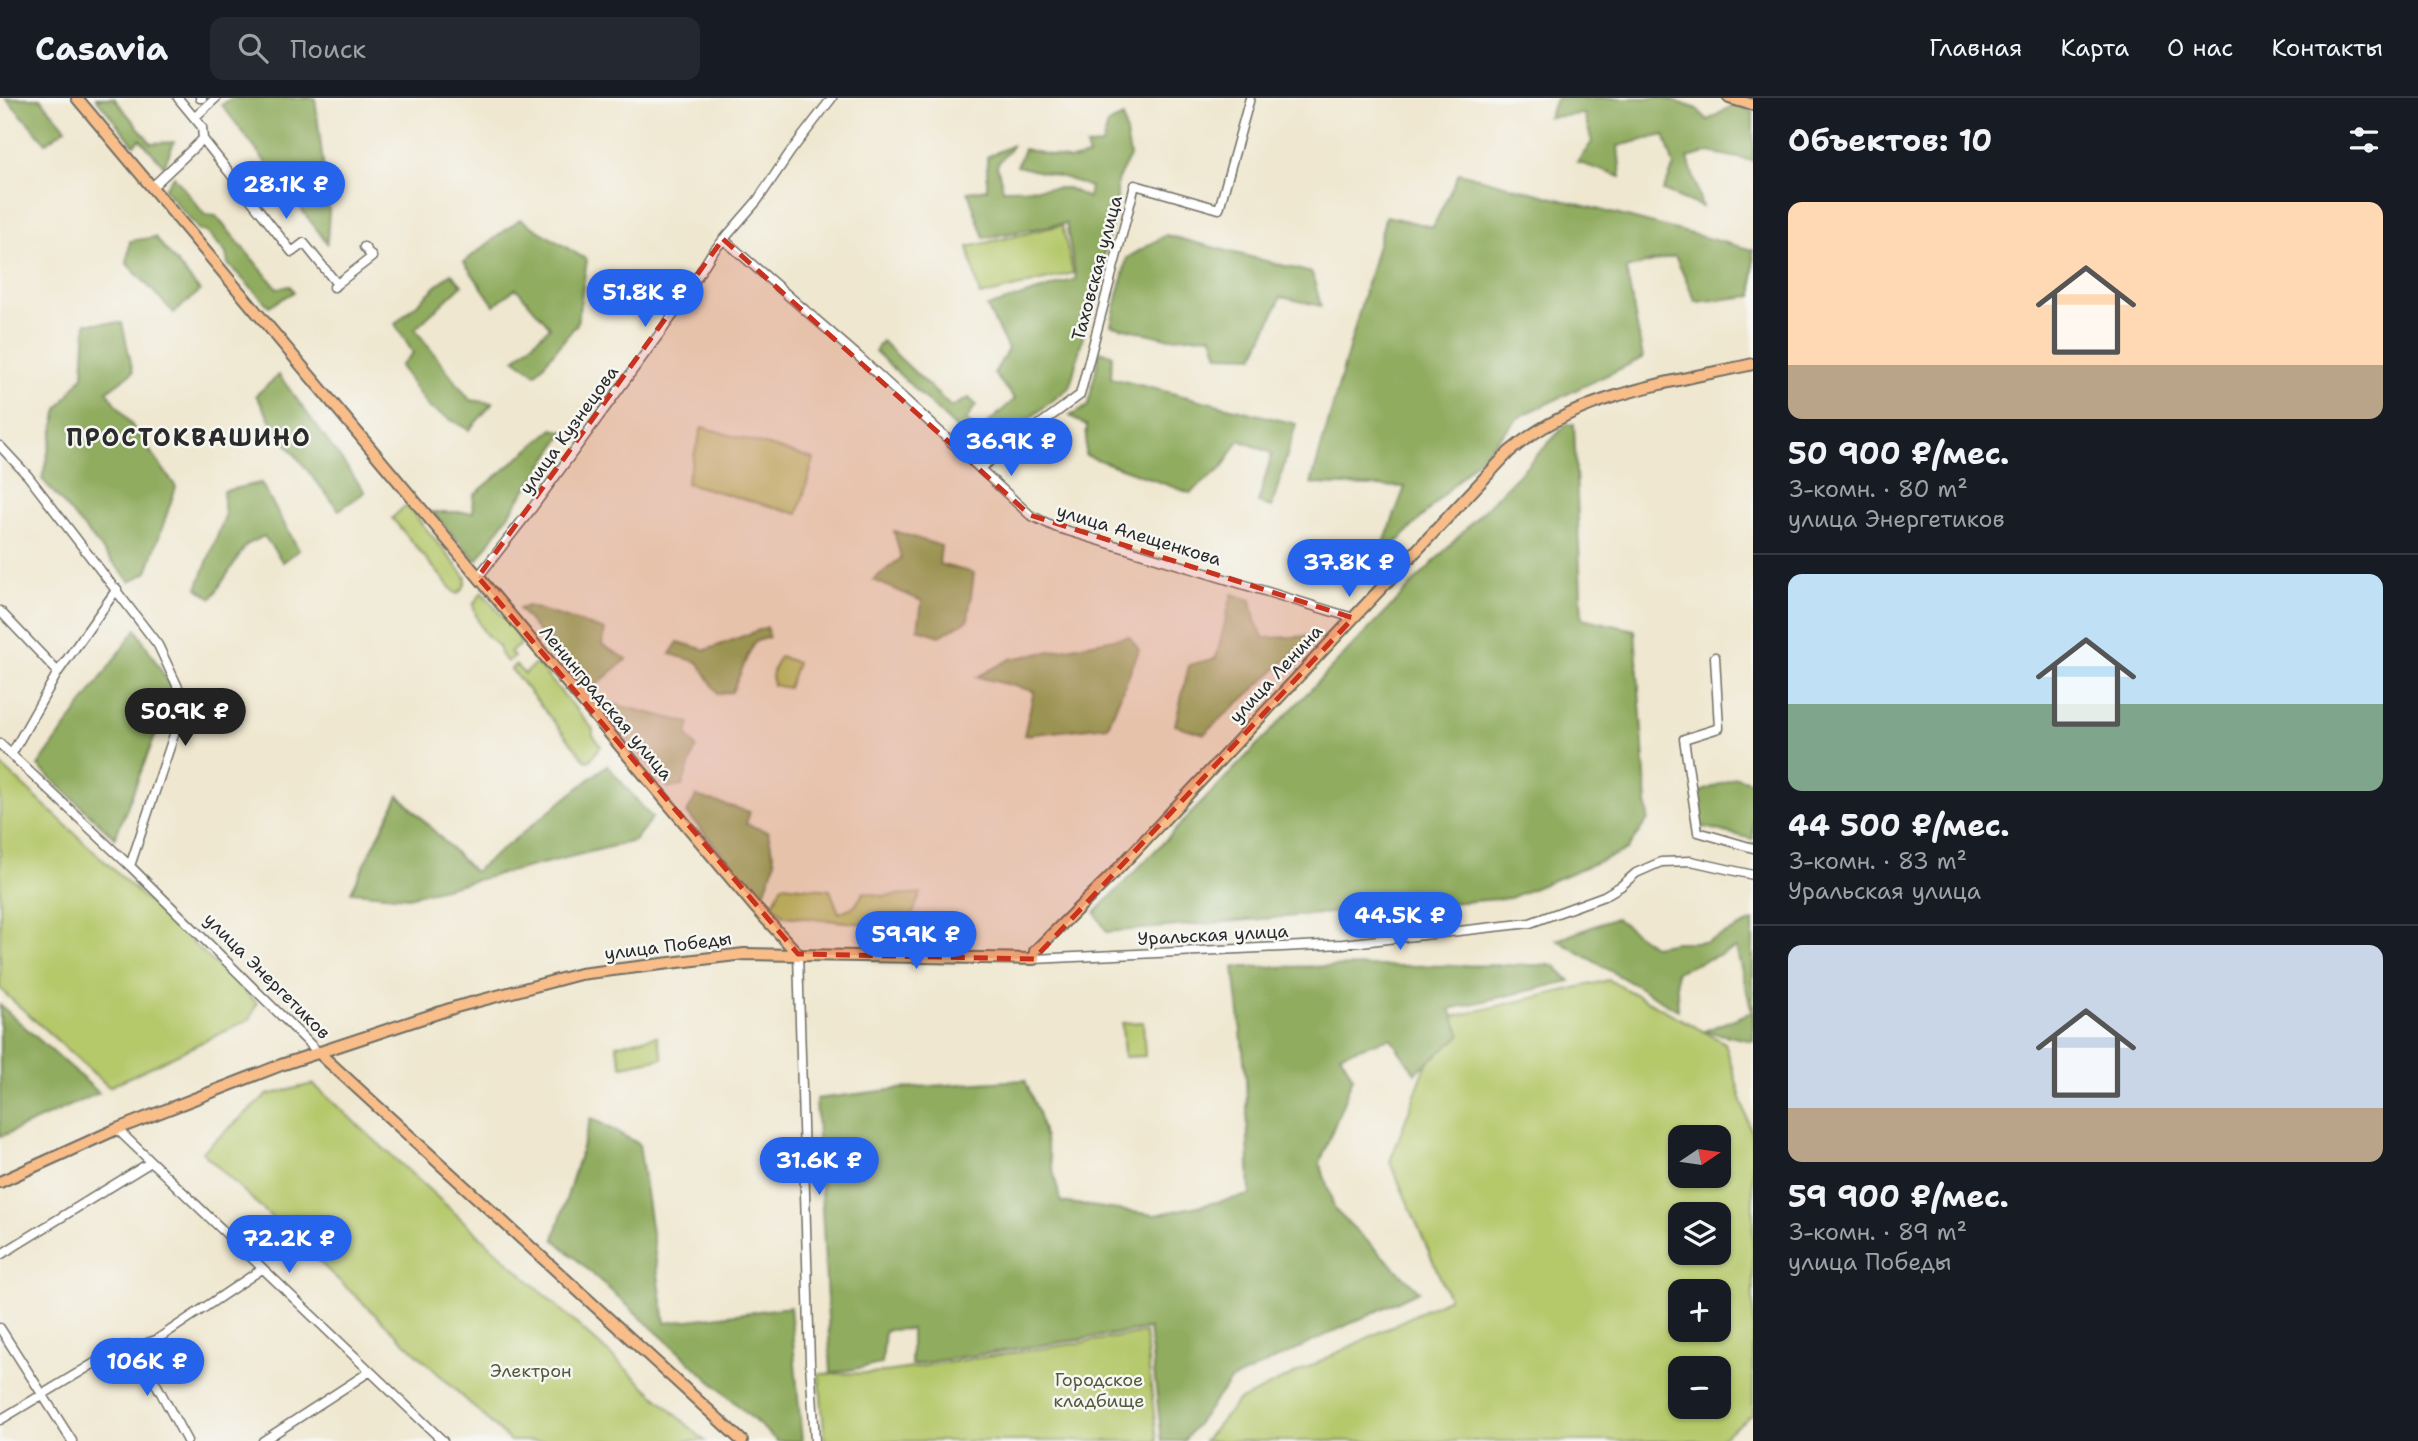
<!DOCTYPE html>
<html lang="ru">
<meta charset="utf-8">
<style>
body{margin:0;font-family:"Shantell Sans",sans-serif;background:#242831;color:#f1f3f6;height:100vh;display:flex;flex-direction:column;font-size:26px;white-space:nowrap}
*{box-sizing:border-box;margin:0}
p{font-size:23px;color:#9ea1a6}
.icon{flex:none;width:38px;height:38px;fill:none;stroke:currentColor;stroke-width:2;stroke-linecap:round;stroke-linejoin:round}
.map{position:relative;flex:1;overflow:hidden}
.sheet{display:flex;flex-direction:column;background:#171b24;width:665px}
.sheet>*{flex:none}
.needle{width:46px;rotate:77deg}
.buttons{position:absolute;left:1668px;top:1027px;display:grid;gap:14px}
.buttons a{display:grid;place-items:center;width:63px;height:63px;border-radius:14px;background:#171b24;box-shadow:0 2px 5px #0004;font-size:35px}
.price{position:absolute;translate:-50% -60px;padding:0 16px;border-radius:24px;background:#2563eb;color:#fff;font-size:23px;line-height:46px;filter:drop-shadow(0 2px 4px #0008)}
.price::after{content:'';position:absolute;left:50%;top:42px;width:21px;height:16px;margin-left:-10px;background:inherit;clip-path:polygon(0 0,100% 0,50% 100%)}
.price.on{background:#222;color:#fff}
ul{padding:0;list-style:none}
li{display:grid;align-content:center;gap:14px;height:371px;padding:0 35px}
li+li{border-top:2px solid #363941}
li span{display:grid;place-items:center;height:217px;border-radius:14px;color:#555}
li>.icon{margin-inline-start:auto}
span .icon{width:126px;height:126px;fill:#fffc;stroke-width:1}
li b{font-size:30px}
h2{display:flex;justify-content:space-between;align-items:center;height:84px;padding:0 35px;font-size:30px}
header{display:flex;align-items:center;gap:42px;box-sizing:border-box;height:98px;padding:0 35px;background:#171b24;border-bottom:2px solid #363941}
header strong{font-size:33px}
nav{display:flex;gap:38px;margin-inline-start:auto;font-size:24px}
.search{width:490px;height:63px;background:#242831;display:flex;align-items:center;gap:18px;box-sizing:border-box;padding:0 24px;border-radius:14px;color:#9ea1a6;font-size:26px}
main{display:flex;flex:1;min-height:0}
.map>svg:first-child{display:block}
.green{fill:#b5c86b;stroke:#707a4b;stroke-width:2;fill-rule:evenodd}
.forest{fill:#90ac5f;stroke:#5e6c45;stroke-width:2}
.lines{fill:none;stroke-linecap:round;stroke-linejoin:round}
.minor-casing{stroke:#706d64;stroke-width:11}
.major-casing{stroke:#706d64;stroke-width:14}
.minor{stroke:#fff;stroke-width:8}
.major{stroke:#f8bd89;stroke-width:10}
.marked{fill:#c8321e;fill-opacity:0.2;stroke:#c8321e;stroke-width:5;stroke-dasharray:14 9;stroke-linejoin:round}
.labels{text-anchor:middle;dominant-baseline:central;stroke-width:5;stroke-linejoin:round;paint-order:stroke}
.street-label{font-size:18px;fill:#2b2b2b;stroke:#f6f6f2}
.park-label{font-size:18px;fill:#545a3e;stroke:#f6f6f2}
.district-label{font-size:24px;font-weight:bold;letter-spacing:2px;fill:#2b2b2b;stroke:#f6f6f2}
</style>
<header>
<strong>Casavia</strong>
<div class="search"><svg class="icon" aria-label="search" viewBox="0 0 24 24"><circle cx="10" cy="10" r="6"/><path d="M15 15l6 6"/></svg>Поиск</div>
<nav><a>Главная</a><a>Карта</a><a>О нас</a><a>Контакты</a></nav>
</header>
<main>
<div class="map">
<svg width="1753" height="1343" viewBox="0 0 1753 1343">
<rect width="100%" height="100%" fill="#f6f6f2"/>
<filter id="ink" filterUnits="userSpaceOnUse"><feTurbulence type="fractalNoise" baseFrequency=".0143" numOctaves="2"/><feDisplacementMap in="SourceGraphic" scale="14" xChannelSelector="R" yChannelSelector="G"/><feConvolveMatrix kernelMatrix="1 2 1 2 8 2 1 2 1" color-interpolation-filters="sRGB"/></filter>
<filter id="wash" filterUnits="userSpaceOnUse"><feTurbulence type="fractalNoise" baseFrequency=".00686" numOctaves="4" result="noise"/><feDisplacementMap in="SourceGraphic" scale="28" xChannelSelector="R" yChannelSelector="G"/><feGaussianBlur stdDeviation="1.57" result="paint"/><feColorMatrix in="noise" values="0 0 0 0 0 0 0 0 0 0 0 0 0 0 0 0 0 1.4 0 .05"/><feComposite in="paint" operator="in"/></filter>
<g filter="url(#wash)">
<rect width="100%" height="100%" fill="#efe7cf"/>
<path class="green" d="M1062,127l11,48 -93,23 -12,-49z
M702,329l112,32 -16,55 -112,-31z
M404,409l5,1 57,69c0,8 -2,12 -9,17l-3,-2 -62,-74z
M482,494l36,43 3,9 -11,8 4,5 -7,5 -7,-8 -1,-8c-16,-11 -21,-22 -26,-41z
M780,558l17,7 -9,25 -15,-3c-3,-11 2,-20 7,-29z
M515,567l10,9 8,-9h5l55,64v6l8,11 -11,14 -4,1 -75,-92z
M0,666l257,239 -7,16 -141,68 -109,-98z
M782,787l48,5 9,23 16,-7 9,-14 19,4 38,-3 -14,35 -123,-12 -11,-12z
M1609,882l116,63 28,96v275l-36,27h-513l33,-39 212,-104 -59,-136 53,-143zM1680,1040h38v38h-38zM1680,1116h38v39h-38zM1680,1194h38v38h-38zM1680,1270h38v39h-38z
M1143,924l2,34 -21,1 -2,-34z
M657,938l6,22 -41,8 -6,-21z
M313,986l392,357h-195l-308,-289 65,-57z
M1145,1235l12,108h-332l-6,-67 60,-1z"/>
<path class="forest" d="M6,0h34l26,30 -20,15z
M96,0h18l37,45 23,-1 -10,24 -24,-27 -6,6z
M231,0h84l14,113 -2,32 -105,-138z
M1557,0h107l31,10 13,12 26,-15 19,6v50l-44,-9 -21,6 14,49 -39,-16 11,-25 -10,-31 -46,11 3,31 -44,-15 15,-20 -8,-28 -36,3z
M1123,19l7,39 -13,25v22l-47,184 -53,41 -34,30 1,-3 -109,-104 7,-10 69,66 18,-9 7,7 -10,15 12,12 37,-33 -21,-25 14,-25 -21,-42 89,-28 -10,-56 -82,15 -16,-46 19,-3v-32l26,-12 -16,20 6,24 65,-1 20,10 2,-11 -24,-9 -49,-12 7,-17 47,11 18,-4 -3,-10 16,-1 6,-21z
M1459,75l294,77v46l-57,6 -21,-46 -49,13 17,89 -124,59 -132,136 -6,-2 24,-64 -94,-3 75,-268 47,11z
M174,78l31,39 11,1 61,72 13,-2 4,6 -25,14 -41,-42 -2,-11 -18,-20 -10,-4 -34,-40z
M520,121l67,41 -10,64 -41,50 -21,-15 35,-32 -34,-39 -22,17 -30,-43z
M1166,137l146,38 9,33 -40,-9 -27,59 -36,-1 -6,-19 -45,2 -56,-13 16,-67z
M155,139l45,54 -26,22 -47,-49 3,-23z
M451,175l11,12 -47,44 55,71 23,3 -24,27 -41,-23 -28,-41 13,-13 -18,-29z
M86,225h36l11,49 -26,19 69,96 -29,85 -17,10 -88,-103 16,-70 25,-33z
M1100,253l12,4 -1,23 185,46 -24,83 -14,-4 14,-50 -33,-13 -17,28 -32,25 -105,-38 2,-29 -17,-10 18,-10z
M279,277l86,117 -26,18 -62,-78 -21,-37z
M1574,326l8,194 53,12 13,189 -21,31 -117,48 -403,34 -12,-19 471,-488z
M553,331l12,3 -88,129 -45,-49h41l1,-17z
M261,385l38,67 -16,12 -19,-26 -18,9 -34,53 -15,-10 28,-72 -2,-25z
M894,433l47,15 -2,18 35,9 -6,47 -28,16 -22,-7 4,-28 -49,-21 28,-22z
M1232,496l19,6 4,20 8,18 50,-2 -109,98 -29,-9 14,-60 27,-7z
M528,508l77,24 -3,15 25,14 -38,32 -70,-82z
M767,529l2,10 -15,5 -22,50 -14,2 -20,-32 -28,-8 8,-12 28,8z
M136,531l37,61 -58,148 -77,-72z
M1129,538l10,14 -31,76 -84,9 10,-44 -57,-14 33,-18z
M613,606l77,19 -3,12 9,12 -14,39 -14,2 -66,-79z
M607,667l45,53 -18,23 -226,56 -57,-5 48,-97 75,77z
M1736,679l17,5v57l-57,-14v-31z
M696,698l54,16 -4,12 22,8 7,31 -11,30 -8,1 -69,-81z
M1616,820l37,28 23,-4h31l46,-21v120l-49,-10 48,-19 -16,-64 -60,24 2,38 -121,-70z
M1554,867l16,16 -120,28 11,26 -46,38 -25,-35 -50,16 13,23 -33,86 15,47 84,81 -189,90 -46,60h-22l-13,-112 -238,36v-36l-26,1 -3,34 -51,9 -15,-274 99,-12 110,-7 13,32 23,90 94,13 95,-20 -4,-116 -12,-112z
M0,907l99,88 -99,44z
M591,1020l48,26 26,179 125,-16 12,134h-25l-223,-202z"/>
</g>
<g filter="url(#ink)">
<g class="lines">
<defs>
<path id="minor" d="M200,0h2
M195,19l21,-19
M203,41l89,113 12,-9 33,41 -3,3
M152,89l51,-48 -1,-12 -24,-29
M723,141l135,117 172,159 25,12 298,91
M337,186l35,-27 -8,-10
M0,348l28,30 130,169 27,57 -55,164 188,186
M980,370l100,-73 55,-210 84,24 31,-111
M478,479l55,-70 141,-193 38,-61 45,-52 34,-50 41,-53
M0,513l58,61
M1715,559l4,71 -35,11 14,93 55,16
M0,646l130,122
M11,657l47,-83 59,-83
M798,856l12,409 5,78
M1034,861l309,-15 187,-21 74,-27 17,-10 15,-13 25,-11 30,-1 62,14
M117,1031l326,312
M0,1157l151,-93
M0,1230l72,113
M141,1247l1,13 45,83
M0,1322l123,-74 18,-1 15,-5 106,-71
M263,1343l106,-69"/>
<path id="major" d="M77,0l678,809 43,47
M1729,0l24,7
M318,954l424,389
M0,1084l117,-53 164,-64 175,-58 124,-33 164,-20 290,5 1,-8 81,-80 393,-419c67,-58 160,-69 244,-88"/>
</defs>
<use href="#minor" class="minor-casing"/>
<use href="#major" class="major-casing"/>
<use href="#minor" class="minor"/>
<use href="#major" class="major"/>
</g>
</g>
<path class="marked" d="M723,141l307,276 323,103 -319,341 -236,-5 -320,-377z"/>
<g class="labels">
<g class="street-label">
<text transform="translate(1097 170) rotate(-75)">Таховская улица</text>
<text transform="translate(569 332) rotate(-54)">улица Кузнецова</text>
<text transform="translate(1139 437) rotate(17)">улица Алещенкова</text>
<text transform="translate(1276 576) rotate(-47)">улица Ленина</text>
<text transform="translate(606 605) rotate(50)">Ленинградская улица</text>
<text transform="translate(1213 837) rotate(-3)">Уральская улица</text>
<text transform="translate(668 848) rotate(-7)">улица Победы</text>
<text transform="translate(267 878) rotate(45)">улица Энергетиков</text>
</g>
<g class="park-label">
<text x="531" y="1273">Электрон</text>
<text x="1099" y="1282">Городское<tspan x="1099" dy="21">кладбище</tspan></text>
</g>
<g class="district-label">
<text x="189" y="340">ПРОСТОКВАШИНО</text>
</g>
</g>
</svg>
<div class="buttons">
<a><svg class="needle" viewBox="-14 -14 28 28"><path d="M0-13l5 13h-10z" fill="#e53935"/><path d="M0 13l5-13h-10z" fill="#9ea1a6"/></svg></a>
<a><svg class="icon" aria-label="layers" viewBox="0 0 24 24"><path d="M12 4l9 5-9 5-9-5zM3 14l9 5 9-5"/></svg></a>
<a>+</a>
<a>−</a>
</div>
<b class="price" style="left:286px;top:123px">28.1K ₽</b>
<b class="price" style="left:645px;top:231px">51.8K ₽</b>
<b class="price" style="left:1011px;top:380px">36.9K ₽</b>
<b class="price" style="left:1349px;top:501px">37.8K ₽</b>
<b class="price on" style="left:185px;top:650px">50.9K ₽</b>
<b class="price" style="left:1400px;top:854px">44.5K ₽</b>
<b class="price" style="left:916px;top:873px">59.9K ₽</b>
<b class="price" style="left:819px;top:1099px">31.6K ₽</b>
<b class="price" style="left:289px;top:1177px">72.2K ₽</b>
<b class="price" style="left:147px;top:1300px">106K ₽</b>
</div>
<section class="sheet">
<h2>Объектов: 10<svg class="icon" aria-label="filters" viewBox="0 0 24 24"><path d="M4 7h16M4 17h16"/><circle cx="9" cy="7" r="2"/><circle cx="15" cy="17" r="2"/></svg></h2>
<ul>
<li><span style="background:linear-gradient(#ffd9b3 75%,#b9a48a 0)"><svg class="icon" aria-label="home" viewBox="0 0 24 24"><path d="M3 11l9-7 9 7M6 9v11h12V9"/></svg></span><div><b>50 900 ₽/мес.</b><p>3-комн. · 80 m²</p><p>улица Энергетиков</p></div></li>
<li><span style="background:linear-gradient(#bfe0f5 60%,#7fa58c 0)"><svg class="icon" aria-label="home" viewBox="0 0 24 24"><path d="M3 11l9-7 9 7M6 9v11h12V9"/></svg></span><div><b>44 500 ₽/мес.</b><p>3-комн. · 83 m²</p><p>Уральская улица</p></div></li>
<li><span style="background:linear-gradient(#c9d6e8 75%,#b9a48a 0)"><svg class="icon" aria-label="home" viewBox="0 0 24 24"><path d="M3 11l9-7 9 7M6 9v11h12V9"/></svg></span><div><b>59 900 ₽/мес.</b><p>3-комн. · 89 m²</p><p>улица Победы</p></div></li>
</ul>
</section>
</main>
